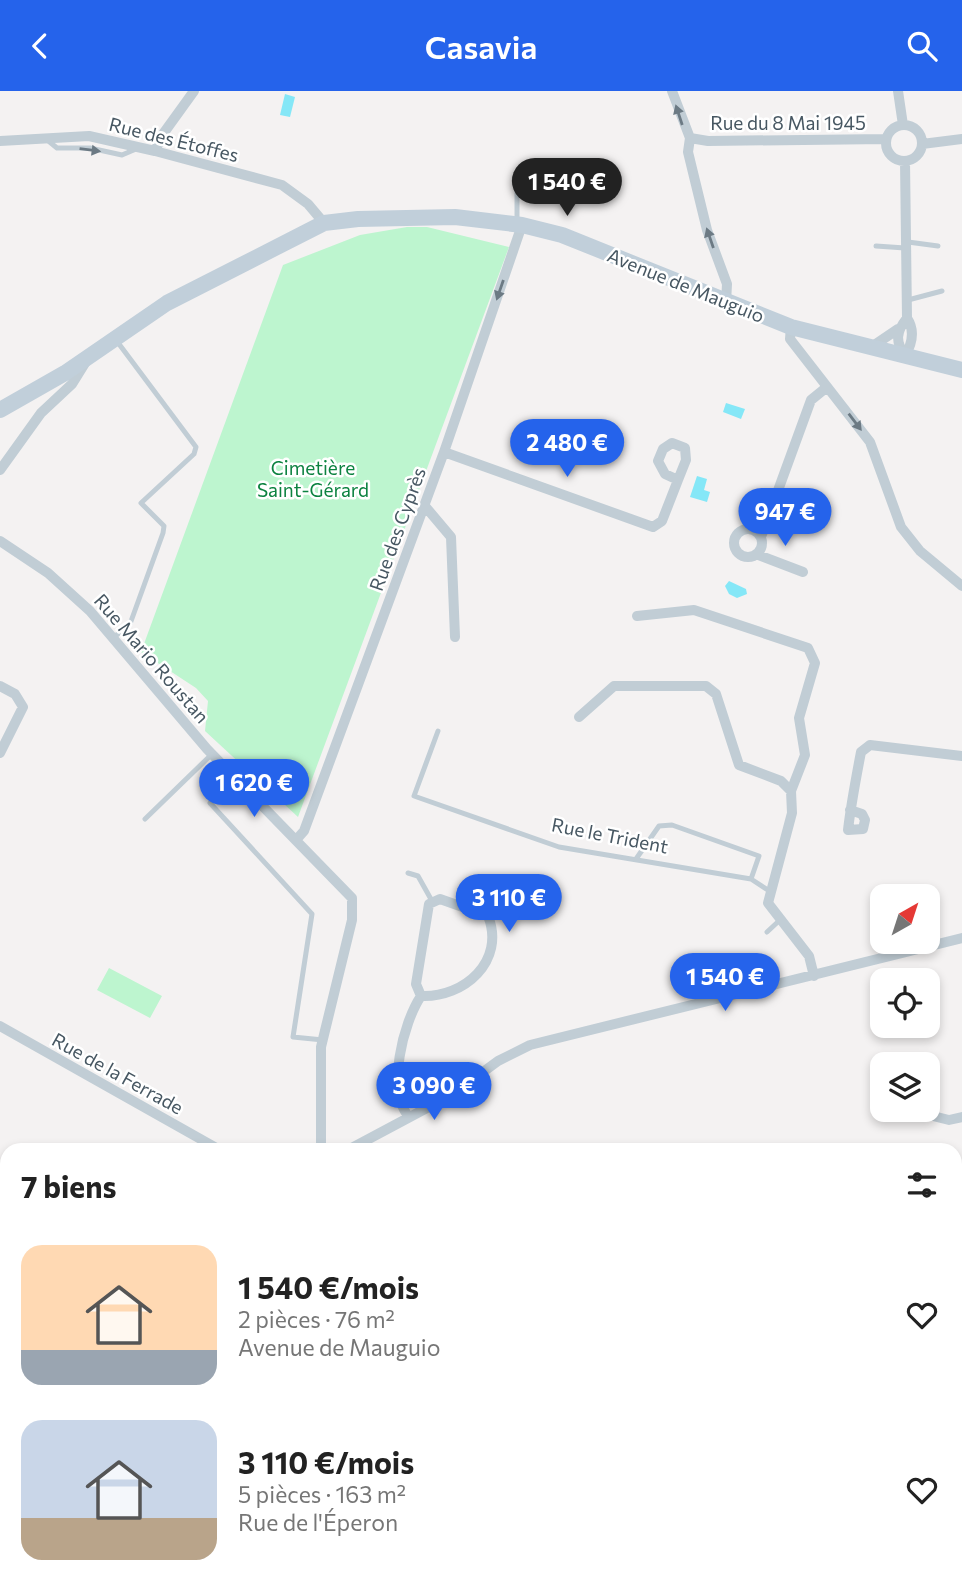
<!DOCTYPE html>
<html lang="fr">
<meta charset="utf-8">
<style>
body{margin:0;font-family:Commissioner,sans-serif;background:#f2f2f2;color:#222;height:100vh;display:flex;flex-direction:column;font-size:26px;white-space:nowrap}
*{box-sizing:border-box;margin:0}
p{font-size:23px;color:#767676}
.icon{flex:none;width:38px;height:38px;fill:none;stroke:currentColor;stroke-width:2;stroke-linecap:round;stroke-linejoin:round}
.map{position:relative;flex:1;overflow:hidden}
.drawer{position:absolute;left:0px;top:1052px;width:962px;height:450px;display:flex;flex-direction:column;background:#fff;border-radius:21px 21px 0 0;box-shadow:0 4px 10px #0003}
.drawer>*{flex:none}
.needle{width:46px;rotate:39deg}
.buttons{position:absolute;left:870px;top:793px;display:grid;gap:14px}
.buttons a{display:grid;place-items:center;width:70px;height:70px;border-radius:14px;background:#fff;box-shadow:0 4px 10px #0003;font-size:35px}
.price{position:absolute;translate:-50% -60px;padding:0 16px;border-radius:24px;background:#2563eb;color:#fff;font-size:23px;line-height:46px;filter:drop-shadow(0 2px 4px #0008)}
.price::after{content:'';position:absolute;left:50%;top:42px;width:21px;height:16px;margin-left:-10px;background:inherit;clip-path:polygon(0 0,100% 0,50% 100%)}
.price.selected{background:#222;color:#fff}
ul{padding:0;list-style:none}
li{display:flex;align-items:center;gap:21px;height:175px;padding:0 21px}
li span{display:grid;place-items:center;flex:none;width:196px;height:140px;border-radius:21px;color:#555}
li>.icon{margin-inline-start:auto}
span .icon{width:84px;height:84px;fill:#fffc;stroke-width:1}
li b{font-size:30px}
h2{display:flex;justify-content:space-between;align-items:center;height:84px;padding:0 21px;font-size:30px}
header{display:flex;justify-content:space-between;align-items:center;height:91px;padding:0 21px;background:#2563eb;color:#fff;font-size:32px;font-weight:600}
.map>svg:first-child{display:block}
.green{fill:#bdf5cf}
.water{fill:#85e7f7}
.lines{fill:none;stroke-linecap:round;stroke-linejoin:round}
.lane{stroke:#c1cdd5;stroke-width:5}
.street{stroke:#c1cdd5;stroke-width:10}
.secondary{stroke:#c1cfda;stroke-width:16}
.oneway{fill:#6c7a84}
.labels{text-anchor:middle;dominant-baseline:central;stroke-width:5;stroke-linejoin:round;paint-order:stroke}
.street-label{font-size:19px;fill:#475762;stroke:#fff}
.park-label{font-size:19px;fill:#0c8240;stroke:#fff}
</style>
<header><svg class="icon" aria-label="back" viewBox="0 0 24 24"><path d="M15 5l-7 7 7 7"/></svg>Casavia<svg class="icon" aria-label="search" viewBox="0 0 24 24"><circle cx="10" cy="10" r="6"/><path d="M15 15l6 6"/></svg></header>
<div class="map">
<svg width="962" height="1500" viewBox="0 0 962 1500">
<rect width="100%" height="100%" fill="#f4f2f2"/>
<path class="green" d="M407,136h20l82,20 -211,570 -93,-86 3,-30 -12,-13 -55,-36 142,-387 77,-30z
M109,877l53,28 -12,22 -53,-28z"/>
<path class="water" d="M285,3l10,3 -5,20 -10,-2z
M726,312l19,6 -4,10 -18,-7z
M697,385l10,3 -3,11 6,2 -3,10 -17,-5z
M729,490l17,8 1,5 -10,4 -8,-4 -4,-8z"/>
<g class="lines">
<path class="lane" d="M46,48l11,9h33l32,7 14,-6
M517,93v37
M908,151l30,4
M876,155l29,2
M908,209l34,-9
M113,547l17,-14 33,-91 1,-7 -23,-23 53,-49 2,-7 -80,-107
M438,640l-24,65 145,51 192,32 20,13
M235,687l-25,25 102,111 -19,123 30,3
M145,728l67,-65
M636,768l23,-33 13,-1 87,31 -8,23
M408,782l10,3 14,25
M767,841l14,-13"/>
<path class="street" d="M672,0l18,47 -2,14 19,78 20,54 -1,19
M898,0l5,34
M886 52a18 18 0 1 1 36 0a18 18 0 1 1-36 0Z
M690,47l18,3 178,-2
M0,50l89,-5 66,15 127,34 26,19 16,19
M922,53l40,-5
M155,60l8,-17 31,-43
M905,70l2,157c8,12 5,26 -2,38 -10,-15 -9,-24 2,-38
M791,236l-1,12 80,103 31,85 19,24 42,35
M870,257l28,-19
M672,352l13,5 1,12 -8,20 -13,-6 -7,-13 5,-12z
M444,361l209,75 9,-6 16,-41
M0,379l41,-57 31,-29 13,-21
M424,414l27,32 4,100
M734 452a14 14 0 1 1 28 0a14 14 0 1 1-28 0Z
M761,446l50,-137 16,-13
M0,450l48,32 42,38 117,138 145,149v22l-31,127v103
M756,463l47,18
M637,525l57,-6 114,38 7,15 -16,55 6,37 -14,36
M0,595l15,8 8,13 -23,46
M579,626l35,-31h92l10,8 23,71 42,16 10,10 1,22 -24,90 41,53 5,20
M850,719l12,4 3,6 -2,9 -15,1c3,-26 8,-52 13,-78l9,-7 92,11
M296,749l8,-9 140,-379 78,-227
M0,935l220,124
M929,1024l20,5 13,-3
M409,1026c-23,-27 -6,-94 12,-121 43,2 85,-35 67,-80l-48,-17 -11,5 -13,80 5,12
M348,1059l105,-56 45,-33 32,-16 432,-107
M0,1093h7
M956,1258l6,10
M956,1412l6,-10
M176,1494l3,6
M42,1500l4,-6
M187,1500l8,-6
M290,1500l2,-6
M718,1500l3,-6
M906,1500l3,-6"/>
<path class="secondary" d="M0,319l65,-37 102,-70 157,-80 34,-4 97,-2 67,8 40,10 229,92 171,43
M0,1220l7,5
M0,1263l7,-4
M478,1494l9,6"/>
</g>
<defs><path id="oneway-solid" d="M-6-.8H1V-3.2L6.5 0L1 3.2V.8H-6Z" transform="scale(1.75)"/></defs>
<g class="oneway">
<use href="#oneway-solid" transform="translate(679 24) rotate(-108)"/>
<use href="#oneway-solid" transform="translate(90 59) rotate(7)"/>
<use href="#oneway-solid" transform="translate(710 147) rotate(-109)"/>
<use href="#oneway-solid" transform="translate(500 199) rotate(109)"/>
<use href="#oneway-solid" transform="translate(855 331) rotate(53)"/>
</g>
<g class="labels">
<g class="street-label">
<text x="788" y="31">Rue du 8 Mai 1945</text>
<text transform="translate(174 48) rotate(14)">Rue des Étoffes</text>
<text transform="translate(686 194) rotate(22)">Avenue de Mauguio</text>
<text transform="translate(397 438) rotate(-70)">Rue des Cyprès</text>
<text transform="translate(152 567) rotate(49)">Rue Mario Roustan</text>
<text transform="translate(610 744) rotate(11)">Rue le Trident</text>
<text transform="translate(118 982) rotate(29)">Rue de la Ferrade</text>
</g>
<g class="park-label">
<text x="313" y="376">Cimetière<tspan x="313" dy="22">Saint-Gérard</tspan></text>
</g>
</g>
</svg>
<div class="buttons">
<a><svg class="needle" viewBox="-14 -14 28 28"><path d="M0-13l5 13h-10z" fill="#e53935"/><path d="M0 13l5-13h-10z" fill="#767676"/></svg></a>
<a><svg class="icon" aria-label="locate" viewBox="0 0 24 24"><circle cx="12" cy="12" r="6"/><path d="M12 2v4M12 18v4M2 12h4M18 12h4"/></svg></a>
<a><svg class="icon" aria-label="layers" viewBox="0 0 24 24"><path d="M12 4l9 5-9 5-9-5zM3 14l9 5 9-5"/></svg></a>
</div>
<b class="price selected" style="left:567px;top:127px">1 540 €</b>
<b class="price" style="left:567px;top:388px">2 480 €</b>
<b class="price" style="left:785px;top:457px">947 €</b>
<b class="price" style="left:254px;top:728px">1 620 €</b>
<b class="price" style="left:509px;top:843px">3 110 €</b>
<b class="price" style="left:725px;top:922px">1 540 €</b>
<b class="price" style="left:434px;top:1031px">3 090 €</b>
<section class="drawer">
<h2>7 biens<svg class="icon" aria-label="filters" viewBox="0 0 24 24"><path d="M4 7h16M4 17h16"/><circle cx="9" cy="7" r="2"/><circle cx="15" cy="17" r="2"/></svg></h2>
<ul>
<li><span style="background:linear-gradient(#ffd9b3 75%,#9aa5b1 0)"><svg class="icon" aria-label="home" viewBox="0 0 24 24"><path d="M3 11l9-7 9 7M6 9v11h12V9"/></svg></span><div><b>1 540 €/mois</b><p>2 pièces · 76 m²</p><p>Avenue de Mauguio</p></div><svg class="icon" aria-label="heart" viewBox="0 0 24 24"><path d="M12 20l-8-8c-3-5 5-10 8-4 3-6 11-1 8 4z"/></svg></li>
<li><span style="background:linear-gradient(#c9d6e8 70%,#b9a48a 0)"><svg class="icon" aria-label="home" viewBox="0 0 24 24"><path d="M3 11l9-7 9 7M6 9v11h12V9"/></svg></span><div><b>3 110 €/mois</b><p>5 pièces · 163 m²</p><p>Rue de l'Éperon</p></div><svg class="icon" aria-label="heart" viewBox="0 0 24 24"><path d="M12 20l-8-8c-3-5 5-10 8-4 3-6 11-1 8 4z"/></svg></li>
</ul>
</section>
</div>
